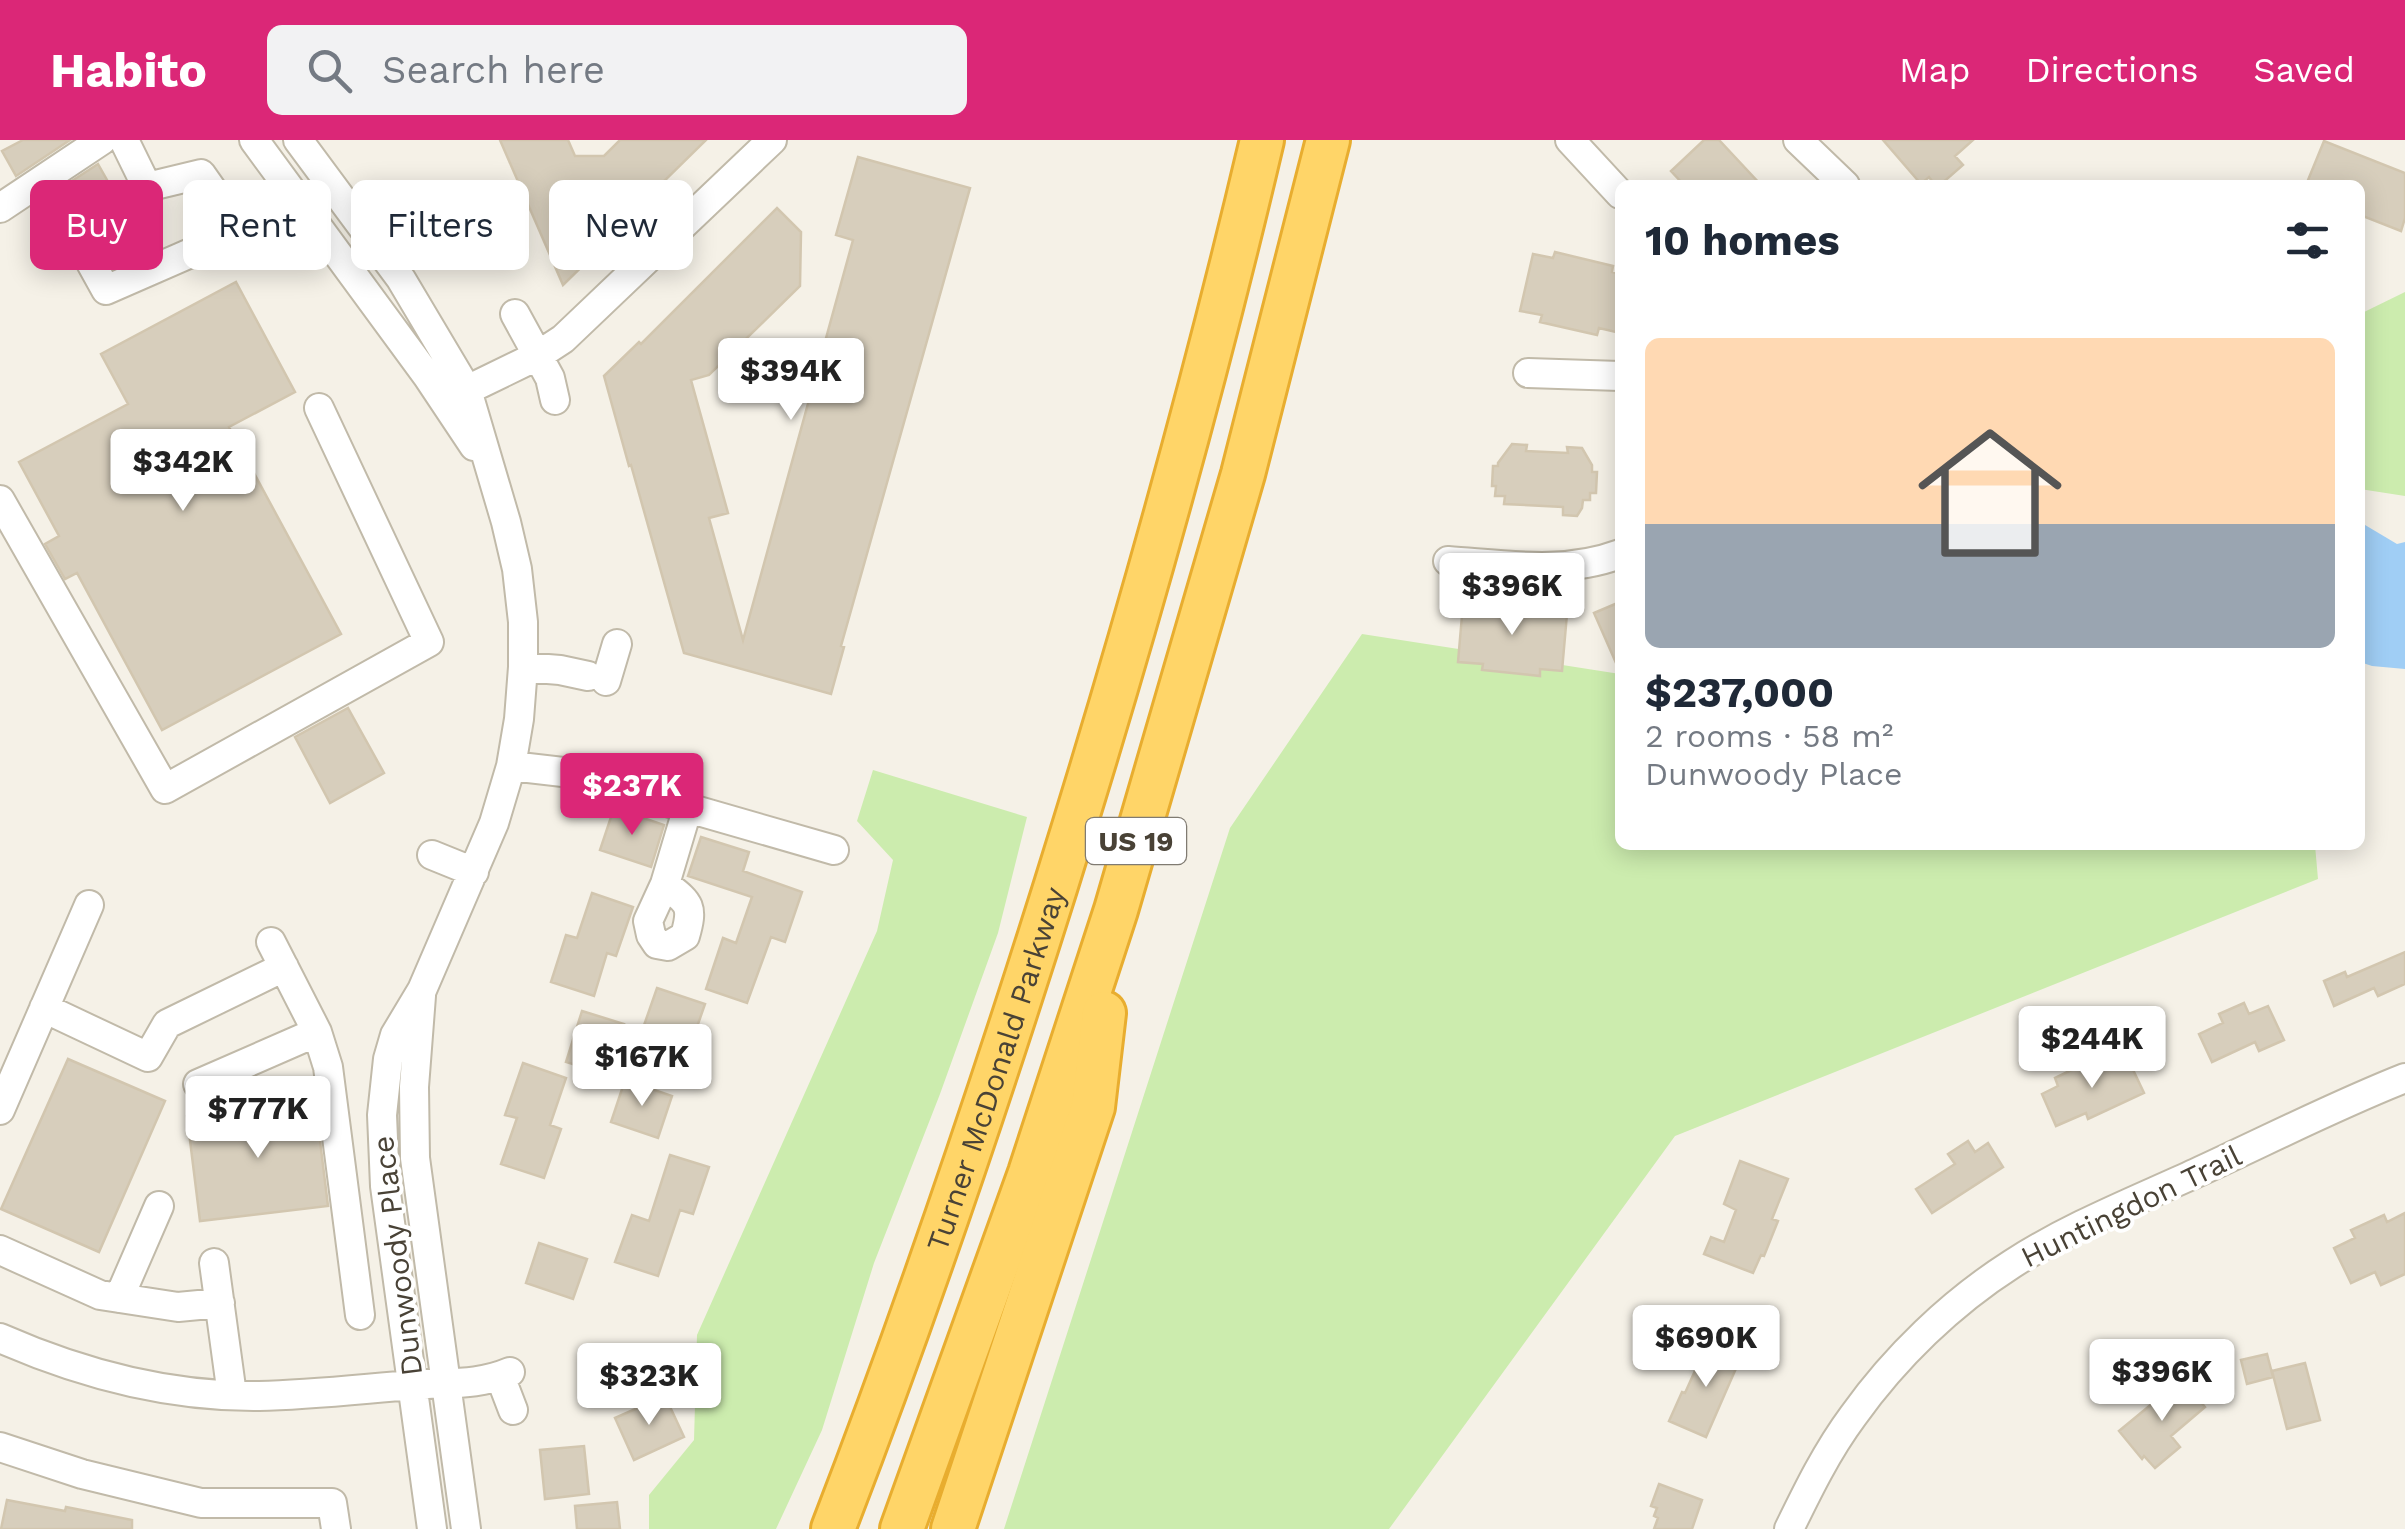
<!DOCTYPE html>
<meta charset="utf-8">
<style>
body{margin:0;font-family:"Work Sans",sans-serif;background:#f2f2f3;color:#1f2937;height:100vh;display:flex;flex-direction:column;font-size:38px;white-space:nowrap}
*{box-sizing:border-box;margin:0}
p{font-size:32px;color:#747a83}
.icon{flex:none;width:55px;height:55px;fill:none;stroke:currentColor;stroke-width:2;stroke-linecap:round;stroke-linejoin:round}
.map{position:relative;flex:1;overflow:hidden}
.details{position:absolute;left:1615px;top:40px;width:750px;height:670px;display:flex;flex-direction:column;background:#fff;border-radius:15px;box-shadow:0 5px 25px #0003}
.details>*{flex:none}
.guide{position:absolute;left:30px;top:40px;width:950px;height:90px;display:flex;gap:20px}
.price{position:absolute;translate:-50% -85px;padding:0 22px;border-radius:10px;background:#fff;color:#222;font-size:32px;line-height:65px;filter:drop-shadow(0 2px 5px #0008)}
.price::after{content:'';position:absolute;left:50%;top:60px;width:30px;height:22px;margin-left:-15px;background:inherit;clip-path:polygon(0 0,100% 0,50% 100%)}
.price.on{background:#db2777;color:#fff}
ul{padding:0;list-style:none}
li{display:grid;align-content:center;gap:20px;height:530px;padding:0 30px}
li span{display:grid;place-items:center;height:310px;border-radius:15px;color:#555}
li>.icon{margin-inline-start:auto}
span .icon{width:180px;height:180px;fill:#fffc;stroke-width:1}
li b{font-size:42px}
h2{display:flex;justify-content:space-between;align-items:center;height:120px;padding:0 30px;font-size:42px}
.chip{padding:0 35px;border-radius:15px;background:#fff;box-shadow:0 5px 25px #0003;font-size:35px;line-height:90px}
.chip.on{background:#db2777;color:#fff}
header{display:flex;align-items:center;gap:60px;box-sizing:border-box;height:140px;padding:0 50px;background:#db2777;color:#fff}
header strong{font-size:48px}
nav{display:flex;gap:55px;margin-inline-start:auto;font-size:35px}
.search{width:700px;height:90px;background:#f2f2f3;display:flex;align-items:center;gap:25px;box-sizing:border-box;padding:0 35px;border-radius:15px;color:#747a83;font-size:38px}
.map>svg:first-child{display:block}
.green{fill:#ccecae}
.water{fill:#a0cef5}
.building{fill:#d7cebc;stroke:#d2c6af;stroke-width:2.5}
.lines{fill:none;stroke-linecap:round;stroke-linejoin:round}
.minor-casing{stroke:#c1baa9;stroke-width:32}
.highway-casing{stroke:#e8ad2f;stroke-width:48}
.minor{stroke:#fff;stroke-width:28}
.highway{stroke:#ffd568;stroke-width:42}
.labels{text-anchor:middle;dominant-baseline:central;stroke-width:8;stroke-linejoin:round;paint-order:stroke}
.shield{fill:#fff;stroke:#807b72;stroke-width:2.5}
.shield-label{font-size:28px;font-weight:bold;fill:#494236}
.street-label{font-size:30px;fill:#494236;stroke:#fff}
</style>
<header>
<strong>Habito</strong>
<div class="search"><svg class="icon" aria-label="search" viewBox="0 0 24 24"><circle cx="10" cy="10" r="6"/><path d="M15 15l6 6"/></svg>Search here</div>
<nav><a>Map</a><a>Directions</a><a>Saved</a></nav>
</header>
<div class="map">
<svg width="2405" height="1389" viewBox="0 0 2405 1389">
<rect width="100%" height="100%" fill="#f5f1e7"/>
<path class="green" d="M2405,152v204l-45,-7v-175z
M1362,494l258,40v171h695l3,34 -643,257 -286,393h-385l226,-701z
M873,630l154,47 -29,116 -58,161 -66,169 -52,167 -46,99h-127v-34l45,-55 3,-105 180,-404 16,-71 -36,-39z"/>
<path class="water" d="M2360,382l37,22 8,-2v127l-33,-3 -12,-4z"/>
<path class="building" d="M23,0h47l-54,36 -14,-25z
M500,0h68l7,16h29l16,-16h86l-99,97 2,3 -46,45z
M1704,0h15l42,45h-77l-13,-14z
M1883,0h90l-18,16 8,9 -23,20h-5l-6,-8 -8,7z
M2324,1l81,32v45l-4,13 -41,-16v-30h-54z
M858,17l112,31 -129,458 3,1 -13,47 -147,-41 -53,-188 -2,1 -25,-90 35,-34 2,2 136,-136 24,24 -1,54 -91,89 -18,5 37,133 -19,5 34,122 110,-400 -17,-5z
M98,24l9,16 -69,37 -6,-10z
M1555,112l58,14 -1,6 8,2v59l-21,-5 -2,7 -57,-13 2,-7 -22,-4 13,-57 20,4z
M236,142l59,110 -66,35 112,207 -179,96 -85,-157 -12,6 -20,-35 14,-8 -40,-74 109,-58 -27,-50z
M1512,304l15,1 -1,6 42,2 -1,-6 15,1 10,17v7h5l-1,21h-6v7h-7l-1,8 -5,8 -14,-1v-8l-59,-3 1,-8h-10l1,-10h-4l1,-20h5v-3z
M1485,460l59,5v7l23,2 -5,57 -22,-2v7l-58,-6 1,-6 -25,-2 5,-58 21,2z
M1620,462v70l-26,-59z
M348,568l36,65 -54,30 -35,-66z
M614,668l50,17 -13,42 -51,-17z
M701,697l48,15 -6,19 59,21 -17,50 -14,-5 -24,66 -41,-14 17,-51 13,5 16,-46 -64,-21z
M592,753l41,14 -17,49 -9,-3 -13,43 -43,-14 15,-47 11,3z
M2405,812v32l-27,12 -4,-8 -40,18 -10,-25 21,-9 2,5z
M657,848l48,16 -15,43 -48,-16z
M2244,863l5,11 19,-8 16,34 -25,11 -4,-9 -43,20 -13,-28 24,-11 -4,-9z
M582,871l42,13 -16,51 -42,-13z
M2126,915l18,38 -56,26 -2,-6 -30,13 -14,-32 16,-8 -3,-8 27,-13 4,9z
M68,919l97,42 -66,151 -98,-43z
M523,923l43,15 -16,47 11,4 -17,49 -43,-14 16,-46 -12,-3z
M625,940l47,16 -14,42 -47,-16z
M315,960l13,106 -128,15 -13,-105z
M1968,1001l7,11 13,-9 15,24 -71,46 -16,-24 39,-25 -7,-10z
M670,1015l39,12 -16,47 -13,-4 -22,66 -43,-14 17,-47 17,6z
M1740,1021l48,18 -16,40 6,2 -14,35 -3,-1 -8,18 -49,-19 7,-17 13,5 12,-32 -12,-6z
M2405,1073v61l-24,11 -6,-13 -24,11 -17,-35 21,-10 -4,-8 33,-15 3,7z
M539,1103l48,16 -14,40 -47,-16z
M1708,1202l33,15 -35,80 -37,-16 13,-29 3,1z
M2267,1214l6,23 -26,7 -6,-24z
M2305,1223l15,57 -33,9 -15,-58z
M2182,1239l23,28 -34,29 9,11 -25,21 -11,-12 -2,3 -23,-28z
M665,1256l19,41 -50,23 -19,-42z
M584,1306l5,48 -44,5 -5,-49z
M1659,1344l43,16 -10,29h-38l4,-11 -4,-2 3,-8 -6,-2z
M7,1360l58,11 1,-4 66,13v9h-131z
M617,1362l3,27h-43l-2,-23z"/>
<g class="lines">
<defs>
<path id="minor" d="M124,0l23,47
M254,0l174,237 46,69
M298,0l103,139 66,111 39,132 11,47 6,53v45l-4,52 -8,47 -17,57 -72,167 -27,45 -7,24 -6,56 3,71 47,343
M1570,0l50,54
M1798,0l47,45
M201,34l40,57 -135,59 -31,-56 72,-47z
M0,68l102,-68
M515,174l35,64 5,22
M1528,233l92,3
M467,250l70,-34 26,-17 209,-199
M0,360l165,289 264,-147 -110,-234
M1448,421c58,4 116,14 172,-7
M523,527l37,3 28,6
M606,541l11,-37
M511,626l52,6 271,78
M432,715l42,17
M665,744c24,19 29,21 20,52l-17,10 -11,-2 -6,-9 -3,-14 17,-37 23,-77
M271,802l46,90 11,35 32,248
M421,856l-7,91 1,71 51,371
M44,868l104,49 19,-33 117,-57
M198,944l119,-52
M0,970l89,-205
M0,1110l100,45 78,12 42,-4
M214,1123l18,132
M119,1158l40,-92
M0,1198c82,36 169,59 259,58 51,-1 102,-7 153,-11 35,-3 65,1 98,-13
M500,1236l13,34
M0,1307l82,27 119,29h131l4,26
M1789,1389c19,-39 38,-78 64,-113 42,-59 98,-113 159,-152 57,-37 123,-63 184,-91 70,-32 138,-67 209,-95"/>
<g id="highway">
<path id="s1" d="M833,1389c82,-212 155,-428 223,-644 77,-246 147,-494 206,-745"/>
<path d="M902,1389l128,-356 86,-263 127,-436 85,-334"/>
<path d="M953,1389l140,-422 11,-94"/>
</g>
</defs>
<use href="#minor" class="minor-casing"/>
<use href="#highway" class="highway-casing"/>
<use href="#minor" class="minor"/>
<use href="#highway" class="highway"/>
</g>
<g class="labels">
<rect class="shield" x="1086" y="678" width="100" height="46" rx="8"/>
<g class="shield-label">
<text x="1136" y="701">US 19</text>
</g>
<g class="street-label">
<text stroke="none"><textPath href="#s1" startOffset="488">Turner McDonald Parkway</textPath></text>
<text transform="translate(2131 1066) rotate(-26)">Huntingdon Trail</text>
<text transform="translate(397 1116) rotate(-97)">Dunwoody Place</text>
</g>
</g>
</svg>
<b class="price" style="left:791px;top:283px">$394K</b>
<b class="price" style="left:183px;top:374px">$342K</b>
<b class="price" style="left:1512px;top:498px">$396K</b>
<b class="price on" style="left:632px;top:698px">$237K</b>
<b class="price" style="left:2092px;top:951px">$244K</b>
<b class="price" style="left:642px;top:969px">$167K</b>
<b class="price" style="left:258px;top:1021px">$777K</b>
<b class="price" style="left:1706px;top:1250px">$690K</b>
<b class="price" style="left:2162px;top:1284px">$396K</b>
<b class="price" style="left:649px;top:1288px">$323K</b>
<div class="guide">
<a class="chip on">Buy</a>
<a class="chip">Rent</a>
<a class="chip">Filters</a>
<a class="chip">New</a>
</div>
<section class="details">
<h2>10 homes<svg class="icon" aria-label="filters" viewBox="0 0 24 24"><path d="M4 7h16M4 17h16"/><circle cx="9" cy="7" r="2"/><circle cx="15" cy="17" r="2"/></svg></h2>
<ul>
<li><span style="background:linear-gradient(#ffd9b3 60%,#9aa5b1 0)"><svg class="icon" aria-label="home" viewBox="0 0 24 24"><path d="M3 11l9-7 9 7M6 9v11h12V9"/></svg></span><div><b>$237,000</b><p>2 rooms · 58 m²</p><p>Dunwoody Place</p></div></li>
</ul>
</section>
</div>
